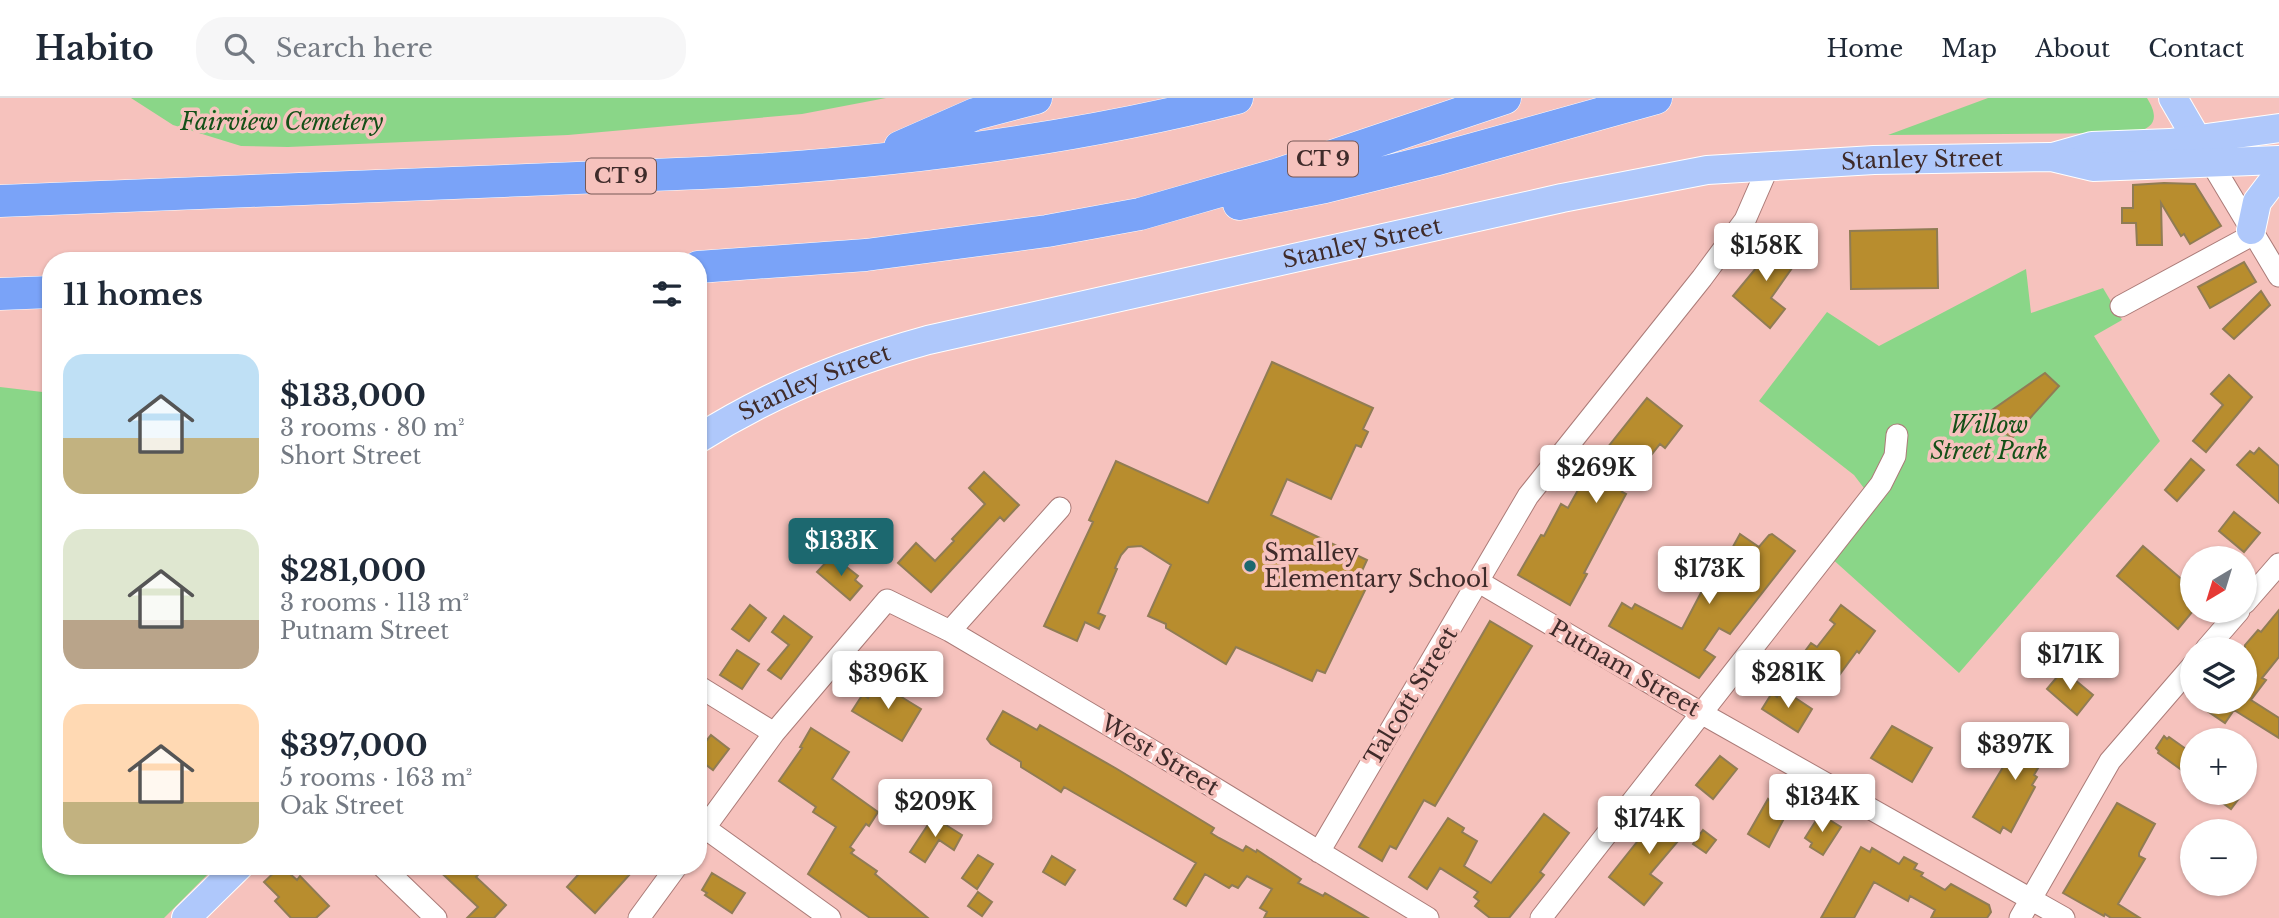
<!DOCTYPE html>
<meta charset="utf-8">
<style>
body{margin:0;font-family:"Libre Baskerville",serif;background:#f6f6f7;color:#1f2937;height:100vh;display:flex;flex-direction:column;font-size:26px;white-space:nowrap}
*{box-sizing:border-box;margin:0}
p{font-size:23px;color:#747a83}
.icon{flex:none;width:38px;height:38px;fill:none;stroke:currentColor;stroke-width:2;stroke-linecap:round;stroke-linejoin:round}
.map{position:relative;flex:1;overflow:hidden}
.details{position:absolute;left:42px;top:154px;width:665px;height:623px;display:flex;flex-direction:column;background:#fff;border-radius:28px;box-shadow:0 2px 5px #0004}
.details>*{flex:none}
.needle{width:46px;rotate:218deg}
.buttons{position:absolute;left:2180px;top:448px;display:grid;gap:14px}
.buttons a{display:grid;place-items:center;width:77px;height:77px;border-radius:50%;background:#fff;box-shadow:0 2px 5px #0004;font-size:35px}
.price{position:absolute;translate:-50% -60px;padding:0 16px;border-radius:7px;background:#fff;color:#222;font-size:23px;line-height:46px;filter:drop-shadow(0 2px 4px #0008)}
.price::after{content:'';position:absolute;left:50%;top:42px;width:21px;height:16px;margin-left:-10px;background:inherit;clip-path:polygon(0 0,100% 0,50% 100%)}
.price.on{background:#1c686f;color:#fff}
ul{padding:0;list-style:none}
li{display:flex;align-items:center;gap:21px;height:175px;padding:0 21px}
li span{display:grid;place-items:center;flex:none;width:196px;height:140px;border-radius:21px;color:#555}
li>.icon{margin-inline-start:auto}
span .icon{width:84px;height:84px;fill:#fffc;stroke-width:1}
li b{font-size:30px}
h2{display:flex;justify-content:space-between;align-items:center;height:84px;padding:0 21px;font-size:30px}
header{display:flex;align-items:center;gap:42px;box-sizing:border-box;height:98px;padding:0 35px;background:#fff;border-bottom:2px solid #e0e1e3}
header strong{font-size:33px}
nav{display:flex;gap:38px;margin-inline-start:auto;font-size:24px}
.search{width:490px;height:63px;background:#f6f6f7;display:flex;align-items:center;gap:18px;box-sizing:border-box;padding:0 24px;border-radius:28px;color:#747a83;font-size:26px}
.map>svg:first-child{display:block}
.green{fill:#8ad688}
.building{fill:#b88d2e;stroke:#907c54;stroke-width:2}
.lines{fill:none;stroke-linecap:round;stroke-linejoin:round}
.minor-casing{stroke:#ab7b78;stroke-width:23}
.major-casing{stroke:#fff;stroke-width:30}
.highway-casing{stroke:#fff;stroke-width:33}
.minor{stroke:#fff;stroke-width:21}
.major{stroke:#afc8fb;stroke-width:28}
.highway{stroke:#7aa3f8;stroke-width:32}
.poi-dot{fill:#1c686f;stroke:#f6c2bd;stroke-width:2.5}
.labels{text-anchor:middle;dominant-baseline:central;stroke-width:7;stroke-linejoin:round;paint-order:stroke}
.shield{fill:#f6c2bd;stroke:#765856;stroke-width:2}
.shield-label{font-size:21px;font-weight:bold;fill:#3f2b2a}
.park-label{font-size:23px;font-style:italic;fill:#145017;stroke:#f6c2bd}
.street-label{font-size:23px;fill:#3f2b2a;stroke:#f6c2bd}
.poi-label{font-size:23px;fill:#3f2b2a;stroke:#f6c2bd;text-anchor:start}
</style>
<header>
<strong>Habito</strong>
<div class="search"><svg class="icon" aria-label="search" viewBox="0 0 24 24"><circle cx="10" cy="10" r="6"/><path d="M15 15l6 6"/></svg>Search here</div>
<nav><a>Home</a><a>Map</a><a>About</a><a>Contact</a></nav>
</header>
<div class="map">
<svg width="2279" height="820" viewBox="0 0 2279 820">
<rect width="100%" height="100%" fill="#f6c2bd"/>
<path class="green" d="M131,0h755l-84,16 -234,21 -280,12 -47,-1 -68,-21z
M1988,0h159c12,19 9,30 -14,35l-245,2z
M2026,171l5,44 72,-25 19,32 -28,16 66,105 -201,232 -130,-117 44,-56 -19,-25 -95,-74 68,-89 52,34z
M0,289l51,6v473h165l-52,52h-164z"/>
<path class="building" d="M2164,85l31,1 26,42 -31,18 -6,-10 -3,2 -20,-33 1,42h-25l-1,-22h-14v-15h11v-23z
M1937,131l1,59 -87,1 -1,-58z
M1772,143l25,20 -26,37 14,11 -15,19 -37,-32 24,-29 -5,-5 16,-20z
M2244,164l12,20 -46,26 -12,-21z
M2261,193l9,14 -36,34 -11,-10z
M1272,264l101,46 -10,21 5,3 -7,15 -5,-2 -25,54 -44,-20 -16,36 96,45 -6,13 10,5 -46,95 -8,-3 -5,11 -76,-34 -10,17 -60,-36v-4l-18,-8 23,-51 -30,-19 -13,1 -7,8 -6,13 2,1 -19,44 7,3 -6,13 -14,-7 -8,19 -33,-15 49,-104 -4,-2 27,-59 92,42z
M2045,275l14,13 -47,52 -30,-21z
M2229,277l23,22 -46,55 -13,-11 30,-36 -12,-11z
M1647,300l35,28 -17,22 -5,-4 -38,48 4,2 -42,79 3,1 -17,31 -52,-30 23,-40 3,1 17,-32 7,4 20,-36z
M2259,350l20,18v37l-42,-38 13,-14 4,3z
M2191,361l13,11 -27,31 -12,-11z
M984,374l35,33 -15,16 -4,-4 -69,75 -33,-29 18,-20 19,18 19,-20 -2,-2 33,-35 -16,-16z
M2234,414l26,21 -16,19 -25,-21z
M1740,436l19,13 10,-12 3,-1 23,17 -65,83 -11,-6 -15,22 11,7 -16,21 -90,-52 13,-23 10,6 3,-5 47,25 22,-42 5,3z
M2143,448l50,43v22l-15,18 -61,-53z
M830,460l7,5 2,-2 19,15 -3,4 7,6 -12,14 -33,-28z
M750,507l16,13 -17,23 -17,-12z
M1841,507l34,26 -16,22 -2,-2 -28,38 -29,-21 5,-7 -5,-3 11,-15 6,4 18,-23 -5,-4z
M2279,512v47l-17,21 4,2 -15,20 28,18v20l-45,-28 -9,13 -31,-21h51v-57l13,-15 3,2z
M784,518l28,21 -31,42 -13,-9 21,-25 -17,-13z
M1490,523l42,25 -97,160 -11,-6 -28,49 -6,-3 -8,15 -23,-14z
M737,552l22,14 -17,25 -22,-14z
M2063,572l30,25 -16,20 -30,-26z
M877,584l44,27 -19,32 -50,-30 11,-17 5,4z
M1782,591l30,20 -14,23 -36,-23 10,-16 5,4z
M1003,613l34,19 3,-5 77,44 97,59 -3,5 8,5 24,13 3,-5 10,6 1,-2 44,29 -3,4 25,13 2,-3 43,25h-104l3,-6 -7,-4 12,-19 -25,-13 -9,12 -6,-3 -3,3 -24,-14 -19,32 -12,-7 22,-36 -132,-76 -3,5 -11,-7 -29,-18v-5l-30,-18 -4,-5z
M2029,626l26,15 -21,36 3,2 -5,8 3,2 -24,45 -8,-5 -3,6 -27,-16z
M1892,628l40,22 -20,34 -41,-24z
M811,630l38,24 -17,27 46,33 -9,14 -3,-2 -16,23 4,3 -3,3 26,18 -2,3 53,44h-58l-62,-44 28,-47 -23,-15 3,-5 -37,-26 23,-33 -2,-1z
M711,637l18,14 -16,21 -15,-11v-8z
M2164,638l3,3 2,-2 24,17 -10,17 -25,-18 1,-2 -3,-3z
M1720,658l17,13 -24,30 -17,-14z
M893,691l17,10 -10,16 -16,-11z
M2209,695h34l-12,16z
M1773,697l18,10 -22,42 -21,-13 20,-35 2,2z
M2117,705l38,21 -16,29v3l6,3 -27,45 22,14h-29l-6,-4 -1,2 -41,-23z
M1665,709l25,20 -40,47 12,9 -18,22 -35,-28z
M1544,716l25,19 -29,39 4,3 -35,43h-19l-15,-12 4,-5 -5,-4 4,-5 -38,-24 -13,21 -18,-12 39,-59 16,10 -2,4 15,9 -13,25 27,17z
M1820,716l21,13 -18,28 -13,-8 2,-4 -7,-5z
M933,719l29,18 -8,15 -15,-10 -14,22 -15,-10z
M1703,732l13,10 -10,13 -13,-9z
M1861,749l9,5 2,-4 27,16 5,-7 13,7 -3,5 9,4 -2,3 24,14 6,-6 38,21 2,7 -4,6h-56l4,-8 -25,-14 -2,5 -34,-19 -20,36h-33z
M978,757l15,9 -16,25 -15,-11z
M1052,758l23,14 -10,15 -22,-13z
M281,768l16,14 3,-4 29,30 -13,12h-25l-16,-17 4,-4 -15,-15z
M434,768h52l-10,11 30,28 -12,13h-27l11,-11z
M586,768h38l7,7 -36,40 -28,-26z
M712,775l33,20 -13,20 -27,-18 2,-2 -5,-3z
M978,794l14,10 -10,14 -14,-10z"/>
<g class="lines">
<defs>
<path id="minor" d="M2212,66l67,112
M2121,208l133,-72
M1479,484l222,131 363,205
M2245,505l34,-39
M950,533l110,-123
M2206,551l33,-38
M698,588l76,47
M705,730l125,90
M698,739l76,-104 113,-133 63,31 245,145 233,142
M1319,754l209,-356 174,-218 43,-58 24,-55
M382,768l54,52
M639,820l38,-52
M1541,820l340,-434 14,-28 2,-21
M2020,820l90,-157 83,-96"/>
<g id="major">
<path d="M2173,0l32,55"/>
<path d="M2053,59l39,-11 78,-3 109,-15"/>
<path d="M2251,132l6,-28 22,-29"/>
<path id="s1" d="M698,341c71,-45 150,-77 230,-99l634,-142 145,-28 167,-10 177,-3 42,10 186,-7"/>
<path d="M186,820l53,-52"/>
</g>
<path id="highway" d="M900,49l75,-33 61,-16
M0,103l702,-28c179,-9 361,-31 535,-75
M1239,106l86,-17 109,-27 222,-62
M698,169l168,-12 181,-24 93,-17 139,-40 226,-76
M0,196l51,-2"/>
</defs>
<use href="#minor" class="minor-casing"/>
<use href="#major" class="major-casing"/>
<use href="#highway" class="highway-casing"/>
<use href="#minor" class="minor"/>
<use href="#major" class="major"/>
<use href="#highway" class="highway"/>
</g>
<circle class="poi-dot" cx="1250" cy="468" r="7"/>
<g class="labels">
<g class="shield">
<rect x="1288" y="43.5" width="70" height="35" rx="5"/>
<rect x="586" y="60.5" width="70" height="35" rx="5"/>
</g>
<g class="shield-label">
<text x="1323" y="61">CT 9</text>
<text x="621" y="78">CT 9</text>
</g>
<g class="park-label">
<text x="282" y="24">Fairview Cemetery</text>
<text x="1989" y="327">Willow<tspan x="1989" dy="26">Street Park</tspan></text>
</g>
<g class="street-label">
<text stroke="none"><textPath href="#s1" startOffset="1264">Stanley Street</textPath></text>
<text stroke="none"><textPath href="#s1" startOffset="696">Stanley Street</textPath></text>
<text stroke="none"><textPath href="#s1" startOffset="130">Stanley Street</textPath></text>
<text transform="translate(1625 570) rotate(30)">Putnam Street</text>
<text transform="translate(1411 598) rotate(-59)">Talcott Street</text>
<text transform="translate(1160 657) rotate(31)">West Street</text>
</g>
<g class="poi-label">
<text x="1264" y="455">Smalley<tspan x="1264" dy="26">Elementary School</tspan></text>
</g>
</g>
</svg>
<div class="buttons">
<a><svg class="needle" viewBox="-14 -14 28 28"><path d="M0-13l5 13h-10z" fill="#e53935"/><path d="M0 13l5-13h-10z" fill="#747a83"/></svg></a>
<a><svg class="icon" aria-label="layers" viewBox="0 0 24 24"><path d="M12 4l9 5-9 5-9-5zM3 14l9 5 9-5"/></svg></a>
<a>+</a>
<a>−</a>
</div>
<b class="price" style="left:1766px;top:185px">$158K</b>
<b class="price" style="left:1596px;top:407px">$269K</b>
<b class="price on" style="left:841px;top:480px">$133K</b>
<b class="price" style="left:1709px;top:508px">$173K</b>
<b class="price" style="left:2070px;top:594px">$171K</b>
<b class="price" style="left:1788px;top:612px">$281K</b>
<b class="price" style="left:888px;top:613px">$396K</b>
<b class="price" style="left:2015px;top:684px">$397K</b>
<b class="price" style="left:1822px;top:736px">$134K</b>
<b class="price" style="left:935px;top:741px">$209K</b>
<b class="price" style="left:1649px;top:758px">$174K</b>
<section class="details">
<h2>11 homes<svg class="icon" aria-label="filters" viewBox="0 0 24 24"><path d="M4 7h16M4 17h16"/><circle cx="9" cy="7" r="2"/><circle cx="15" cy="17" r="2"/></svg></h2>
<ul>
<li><span style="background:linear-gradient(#bfe0f5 60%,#c2b280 0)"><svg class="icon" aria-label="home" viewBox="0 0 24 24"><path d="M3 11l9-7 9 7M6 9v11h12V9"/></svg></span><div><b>$133,000</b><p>3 rooms · 80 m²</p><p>Short Street</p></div></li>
<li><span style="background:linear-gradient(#dfe7d0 65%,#b9a48a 0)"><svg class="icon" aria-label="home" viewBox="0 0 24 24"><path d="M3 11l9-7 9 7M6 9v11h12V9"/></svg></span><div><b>$281,000</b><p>3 rooms · 113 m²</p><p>Putnam Street</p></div></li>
<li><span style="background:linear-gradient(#ffd9b3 70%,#c2b280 0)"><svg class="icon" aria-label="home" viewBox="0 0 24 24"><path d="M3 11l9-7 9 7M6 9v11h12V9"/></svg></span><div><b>$397,000</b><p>5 rooms · 163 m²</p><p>Oak Street</p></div></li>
</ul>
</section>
</div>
